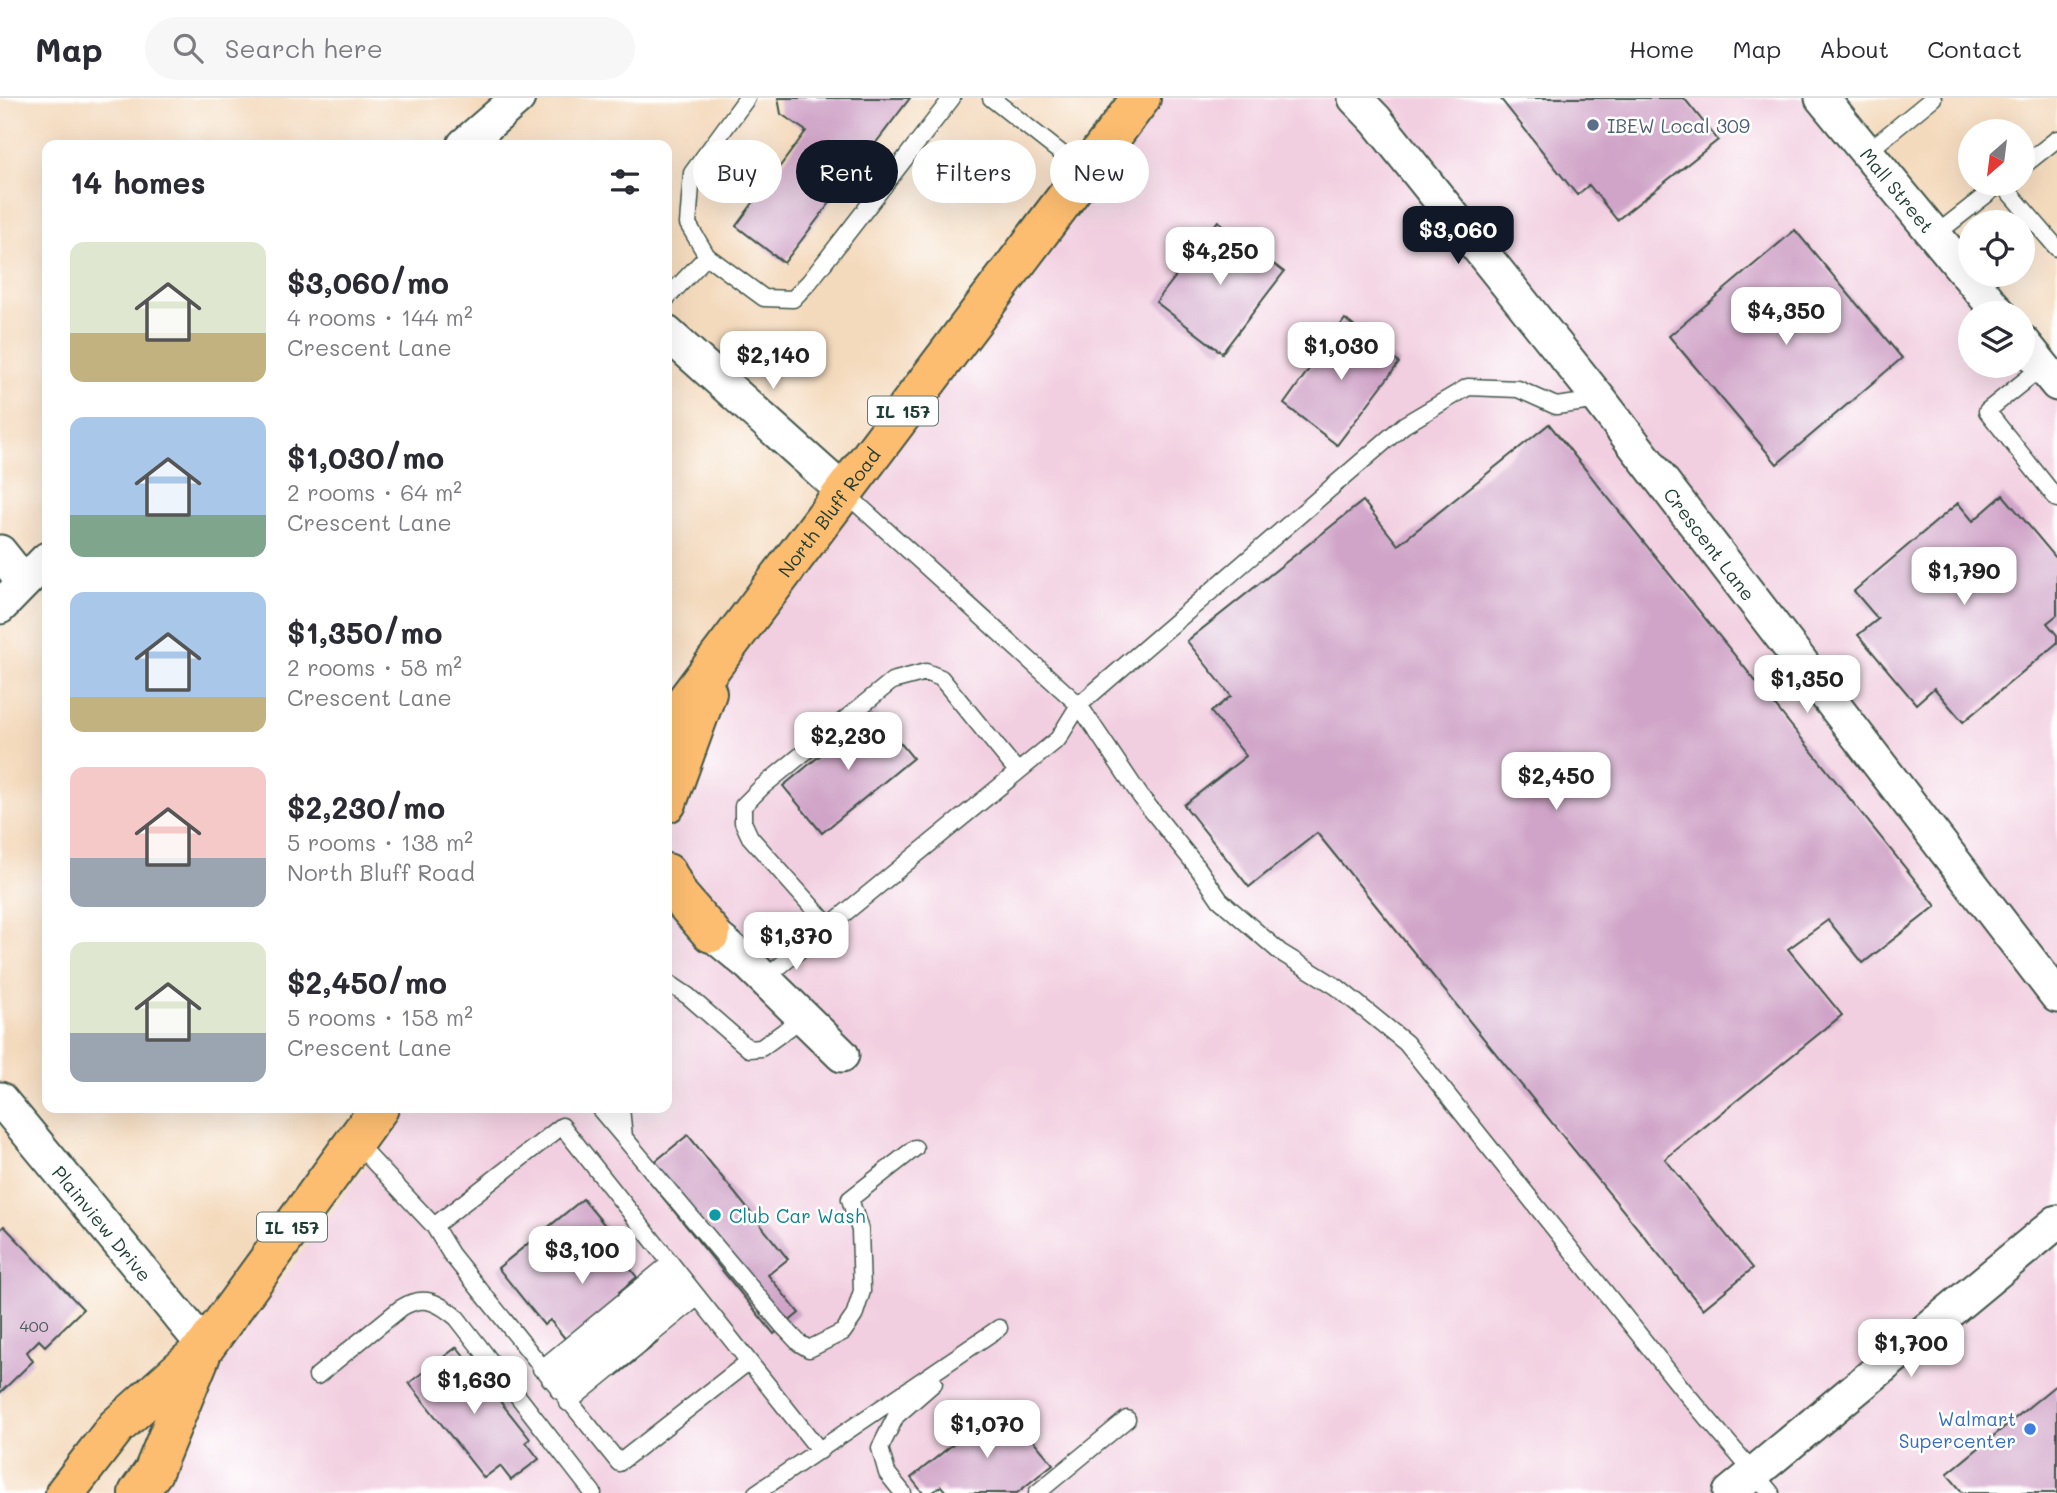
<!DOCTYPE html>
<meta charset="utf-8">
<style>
body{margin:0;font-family:Mali,sans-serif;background:#f7f7f7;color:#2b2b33;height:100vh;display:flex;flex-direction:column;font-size:26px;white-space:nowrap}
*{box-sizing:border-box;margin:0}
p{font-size:23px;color:#7c7c81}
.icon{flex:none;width:38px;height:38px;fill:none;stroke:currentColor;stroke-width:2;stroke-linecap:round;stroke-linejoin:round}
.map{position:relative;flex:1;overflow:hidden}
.drawer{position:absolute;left:42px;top:42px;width:630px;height:973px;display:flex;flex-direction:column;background:#fff;border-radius:14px;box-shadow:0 7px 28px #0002}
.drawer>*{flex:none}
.banner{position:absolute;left:693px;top:42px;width:665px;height:63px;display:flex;gap:14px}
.needle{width:46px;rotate:208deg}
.buttons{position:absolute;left:1958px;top:21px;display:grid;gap:14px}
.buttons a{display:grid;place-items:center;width:77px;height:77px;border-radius:50%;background:#fff;box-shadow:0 7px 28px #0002;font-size:35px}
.price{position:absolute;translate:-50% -60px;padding:0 16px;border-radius:14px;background:#fff;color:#222;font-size:23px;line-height:46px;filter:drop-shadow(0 2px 4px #0008)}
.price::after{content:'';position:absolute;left:50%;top:42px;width:21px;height:16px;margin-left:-10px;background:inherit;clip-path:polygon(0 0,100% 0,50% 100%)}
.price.current{background:#111827;color:#fff}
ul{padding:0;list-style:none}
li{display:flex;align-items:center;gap:21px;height:175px;padding:0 28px}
li span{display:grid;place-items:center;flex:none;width:196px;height:140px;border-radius:14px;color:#555}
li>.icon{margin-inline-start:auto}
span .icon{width:84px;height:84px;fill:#fffc;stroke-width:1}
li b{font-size:30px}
h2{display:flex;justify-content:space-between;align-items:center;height:84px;padding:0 28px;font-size:30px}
.tag{padding:0 24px;border-radius:32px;background:#fff;box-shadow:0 7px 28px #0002;font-size:24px;line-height:63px}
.tag.current{background:#111827;color:#fff}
header{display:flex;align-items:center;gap:42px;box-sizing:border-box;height:98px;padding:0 35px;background:#fff;border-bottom:2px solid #e1e1e2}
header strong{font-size:33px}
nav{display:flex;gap:38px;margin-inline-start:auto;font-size:24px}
.search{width:490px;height:63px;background:#f7f7f7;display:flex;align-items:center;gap:18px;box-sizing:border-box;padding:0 24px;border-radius:38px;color:#7c7c81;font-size:26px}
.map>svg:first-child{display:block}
.built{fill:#f2cfe0}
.building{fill:#d0a4c8}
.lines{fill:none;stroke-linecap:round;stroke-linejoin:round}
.service-casing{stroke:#3f5549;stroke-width:19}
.minor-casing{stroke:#3f5549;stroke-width:37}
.primary-casing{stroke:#3f5549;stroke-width:42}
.service{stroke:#fff;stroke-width:16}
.minor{stroke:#fff;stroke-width:33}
.primary{stroke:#fcbd6f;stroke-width:38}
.service-dot{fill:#5c6f8a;stroke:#fff;stroke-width:2.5}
.culture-dot{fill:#0f9aa8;stroke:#fff;stroke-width:2.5}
.shop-dot{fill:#3f7fe0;stroke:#fff;stroke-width:2.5}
.labels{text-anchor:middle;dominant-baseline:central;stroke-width:5;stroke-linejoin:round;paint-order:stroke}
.number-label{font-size:16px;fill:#4b5759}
.shield{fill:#fff;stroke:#627771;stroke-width:2}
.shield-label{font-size:18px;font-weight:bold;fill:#1f3d34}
.service-label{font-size:19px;fill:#4e5e75;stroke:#fff;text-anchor:start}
.street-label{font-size:19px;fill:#1f3d34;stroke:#fff}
.culture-label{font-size:19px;fill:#0d838f;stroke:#fff;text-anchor:start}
.shop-label{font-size:19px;fill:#366cbe;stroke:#fff;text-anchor:end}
</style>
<header>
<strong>Map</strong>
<div class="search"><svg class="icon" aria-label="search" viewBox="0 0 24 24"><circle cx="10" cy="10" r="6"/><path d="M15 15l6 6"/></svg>Search here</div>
<nav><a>Home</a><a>Map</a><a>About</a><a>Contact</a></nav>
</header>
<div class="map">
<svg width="2057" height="1395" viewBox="0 0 2057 1395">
<rect width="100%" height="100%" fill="#fff"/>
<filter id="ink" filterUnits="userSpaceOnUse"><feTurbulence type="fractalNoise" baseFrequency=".0143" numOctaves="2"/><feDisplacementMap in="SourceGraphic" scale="14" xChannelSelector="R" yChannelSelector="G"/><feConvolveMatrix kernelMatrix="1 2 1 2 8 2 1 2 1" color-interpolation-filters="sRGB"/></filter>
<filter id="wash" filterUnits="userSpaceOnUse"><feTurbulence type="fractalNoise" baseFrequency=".00686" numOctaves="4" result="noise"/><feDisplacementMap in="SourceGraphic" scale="28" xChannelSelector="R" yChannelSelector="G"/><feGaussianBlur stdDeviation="1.57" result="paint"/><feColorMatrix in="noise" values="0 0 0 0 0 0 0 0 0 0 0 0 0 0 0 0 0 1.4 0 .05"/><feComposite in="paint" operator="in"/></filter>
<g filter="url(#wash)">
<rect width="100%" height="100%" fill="#f4dabd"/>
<path class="built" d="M1154,0h672l175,215h-31v53h53l34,16v1111h-1933l285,-385h258v-350z"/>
<g id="blocks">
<path class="building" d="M778,0h132l-126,165 -48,-37 70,-95 -25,-17z
M1500,0h184l34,42 -101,80 -28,-35 -12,10z
M1218,123l66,51 -62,81 -66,-51z
M1795,132l107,128 -125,106 -108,-128z
M1345,221l54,44 -62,82 -53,-41z
M1549,326l387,482 -73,57 -35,-43 -40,29 54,66 -177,144 88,109 -50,41 -386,-476 -68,54 -65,-82 62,-49 -35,-44 20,-16 -44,-55 176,-140 35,44z
M2003,397l54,64v56l-10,8 10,12v8l-94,79 -29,-34 -18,16 -58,-69 20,-16 -24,-28 104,-88 15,18z
M874,613l39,47 -91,75 -39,-47z
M688,1037l100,124 -20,16 31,38 -25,21 -132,-162z
M583,1101l45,54 -6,6 15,18 -18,15 40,49 -42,34 -36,-46 -14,12 -17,-21 -6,5 -46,-57z
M4,1128l79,83 -38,37 -6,-6 -12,12 6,9 -33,32v-163z
M457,1249l73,92 -4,3 13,17 -28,21 -11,-14 -16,12 -75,-95z
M2057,1286v109h-94l-16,-19z
M1003,1306l50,60 -36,29h-70l-6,-7 -9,7h-9l-12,-15z"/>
</g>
</g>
<g filter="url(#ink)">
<use href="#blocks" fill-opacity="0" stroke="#3f5549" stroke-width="2"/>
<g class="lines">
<defs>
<path id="service" d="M991,0l94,74
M1867,54l66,-54
M2023,68l34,-27
M2002,86l55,64
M1935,137l65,-51
M707,158l-19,-32 4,-51 55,-75
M667,200l40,-42 57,42 29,1 17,-18 142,-183
M2043,268l-56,45 70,88
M843,393l236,214 62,92 57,71 22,32 60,52 57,35 69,56 278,348 87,102
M829,828l-79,-89 -7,-15v-16l19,-19 130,-106 34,-9 15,6 76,93
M764,881l294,-240 21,-34 325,-280 64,-38 50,2 38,17 44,-6
M667,884l21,14 61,53 12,-1 43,-31
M599,1010l184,218 16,17 10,6 34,-17 11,-16 8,-25 -2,-61 -10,-31 65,-51
M621,1010l3,29
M360,1049l74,79 128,-100 258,325
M434,1128l17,28 168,209 129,-101
M541,1271l129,-106
M317,1278l84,-68c23,-14 37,-6 56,10l136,175
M550,1281l130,-104
M559,1293l129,-106
M568,1305l130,-106
M756,1395l243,-165
M903,1395l-16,-20 -7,-25 16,-32 38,-33
M1037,1395l90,-74"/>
<g id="minor">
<path id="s1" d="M1355,0l21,22 224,280 457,596"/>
<path id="s2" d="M1822,0l177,215"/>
<path d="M464,47l54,-47"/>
<path d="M667,235l176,158"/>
<path d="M2023,244l34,42"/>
<path d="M0,454l24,30"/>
<path d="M0,509l47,-48"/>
<path d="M711,835l39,32 92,90"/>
<path id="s3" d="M0,1001l205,248"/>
<path d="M1730,1395l327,-271"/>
</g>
<g id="primary">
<path id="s4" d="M667,628l474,-628"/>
<path d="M667,705l40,-110"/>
<path d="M667,775l12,23 32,37"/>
<path d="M65,1395l51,-66 89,-80 174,-239"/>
<path d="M138,1395l15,-21 48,-117"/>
</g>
</defs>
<use href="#service" class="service-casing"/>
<use href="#minor" class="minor-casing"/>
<use href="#primary" class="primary-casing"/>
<use href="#service" class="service"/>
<use href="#minor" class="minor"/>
<use href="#primary" class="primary"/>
</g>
</g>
<circle class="service-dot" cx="1593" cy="27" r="7"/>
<circle class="culture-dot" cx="715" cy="1117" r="7"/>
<circle class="shop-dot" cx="2030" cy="1331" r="7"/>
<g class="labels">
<g class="number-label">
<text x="34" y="1227">400</text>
</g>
<g class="shield">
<rect x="868" y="298.5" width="70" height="29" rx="5"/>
<rect x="257" y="1114.5" width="70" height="29" rx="5"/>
</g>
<g class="shield-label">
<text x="903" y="313">IL 157</text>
<text x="292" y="1129">IL 157</text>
</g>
<g class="service-label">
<text x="1607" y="27">IBEW Local 309</text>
</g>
<g class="street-label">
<text stroke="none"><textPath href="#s2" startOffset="119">Mall Street</textPath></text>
<text stroke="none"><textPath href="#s4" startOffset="268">North Bluff Road</textPath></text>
<text stroke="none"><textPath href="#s1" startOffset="570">Crescent Lane</textPath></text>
<text stroke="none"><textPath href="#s3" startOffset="161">Plainview Drive</textPath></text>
</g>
<g class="culture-label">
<text x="729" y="1117">Club Car Wash</text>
</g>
<g class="shop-label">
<text x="2016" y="1320">Walmart<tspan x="2016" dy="22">Supercenter</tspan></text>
</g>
</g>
</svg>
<div class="buttons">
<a><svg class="needle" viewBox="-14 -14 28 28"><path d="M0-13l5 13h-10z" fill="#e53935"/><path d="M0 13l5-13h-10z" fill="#7c7c81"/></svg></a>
<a><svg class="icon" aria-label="locate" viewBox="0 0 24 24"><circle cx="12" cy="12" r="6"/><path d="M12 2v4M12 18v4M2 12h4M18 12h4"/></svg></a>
<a><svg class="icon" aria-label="layers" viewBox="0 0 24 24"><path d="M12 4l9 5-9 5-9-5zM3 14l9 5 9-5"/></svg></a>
</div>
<b class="price current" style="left:1458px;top:168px">$3,060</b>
<b class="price" style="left:1220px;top:189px">$4,250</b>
<b class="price" style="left:1786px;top:249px">$4,350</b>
<b class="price" style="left:1341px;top:284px">$1,030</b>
<b class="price" style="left:773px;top:293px">$2,140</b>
<b class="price" style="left:1964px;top:509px">$1,790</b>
<b class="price" style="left:1807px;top:617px">$1,350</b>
<b class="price" style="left:848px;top:674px">$2,230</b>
<b class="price" style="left:1556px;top:714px">$2,450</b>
<b class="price" style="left:796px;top:874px">$1,370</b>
<b class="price" style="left:582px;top:1188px">$3,100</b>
<b class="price" style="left:1911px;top:1281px">$1,700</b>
<b class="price" style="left:474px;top:1318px">$1,630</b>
<b class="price" style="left:987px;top:1362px">$1,070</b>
<div class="banner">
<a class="tag">Buy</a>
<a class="tag current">Rent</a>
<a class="tag">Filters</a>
<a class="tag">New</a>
</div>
<section class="drawer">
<h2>14 homes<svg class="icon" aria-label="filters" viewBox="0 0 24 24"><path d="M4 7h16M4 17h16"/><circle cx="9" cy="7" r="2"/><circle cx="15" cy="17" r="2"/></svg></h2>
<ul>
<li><span style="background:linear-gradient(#dfe7d0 65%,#c2b280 0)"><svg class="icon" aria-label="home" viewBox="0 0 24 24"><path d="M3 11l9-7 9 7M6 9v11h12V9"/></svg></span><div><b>$3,060/mo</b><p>4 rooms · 144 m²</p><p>Crescent Lane</p></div></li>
<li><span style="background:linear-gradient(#a9c7e8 70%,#7fa58c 0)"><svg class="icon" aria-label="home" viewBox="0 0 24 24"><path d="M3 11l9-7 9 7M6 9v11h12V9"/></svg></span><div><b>$1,030/mo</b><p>2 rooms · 64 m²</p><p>Crescent Lane</p></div></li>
<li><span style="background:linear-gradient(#a9c7e8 75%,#c2b280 0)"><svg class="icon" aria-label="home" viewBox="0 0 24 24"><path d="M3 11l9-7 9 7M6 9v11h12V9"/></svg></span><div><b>$1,350/mo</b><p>2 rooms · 58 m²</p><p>Crescent Lane</p></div></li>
<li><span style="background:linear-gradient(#f6c9c9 65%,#9aa5b1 0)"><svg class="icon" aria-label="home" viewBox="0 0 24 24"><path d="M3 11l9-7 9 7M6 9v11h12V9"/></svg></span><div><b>$2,230/mo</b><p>5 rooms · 138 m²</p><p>North Bluff Road</p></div></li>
<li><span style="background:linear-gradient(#dfe7d0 65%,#9aa5b1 0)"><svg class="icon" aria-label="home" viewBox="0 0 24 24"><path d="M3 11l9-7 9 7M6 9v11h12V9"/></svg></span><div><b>$2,450/mo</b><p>5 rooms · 158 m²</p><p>Crescent Lane</p></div></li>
</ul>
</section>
</div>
